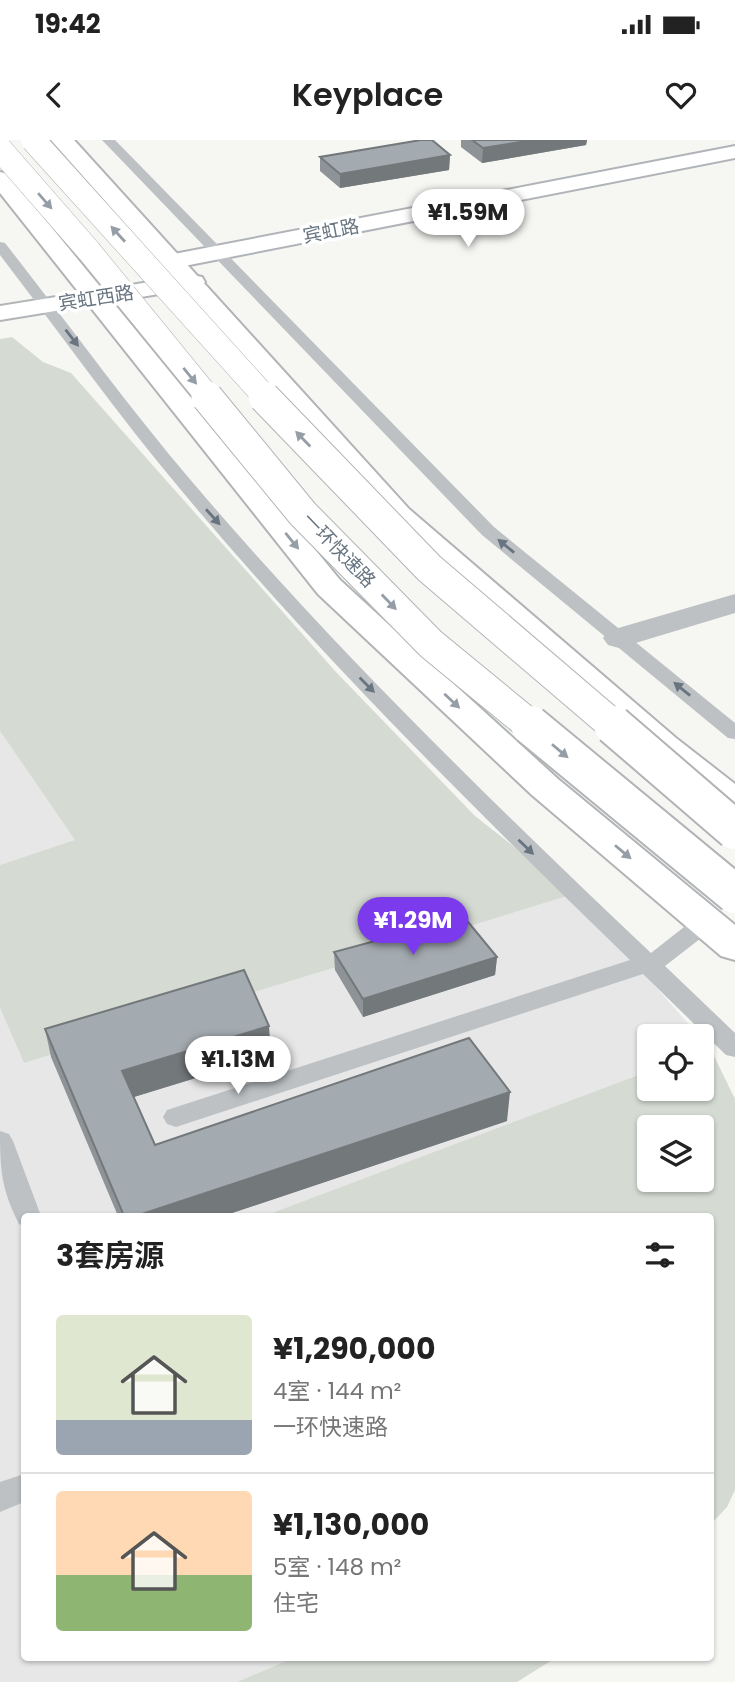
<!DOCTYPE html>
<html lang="zh">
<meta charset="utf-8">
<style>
body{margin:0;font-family:Poppins,"Noto Sans SC",sans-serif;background:#f6f6f6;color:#222;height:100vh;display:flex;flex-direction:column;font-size:26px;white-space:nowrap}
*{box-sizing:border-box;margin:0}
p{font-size:23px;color:#767676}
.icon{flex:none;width:38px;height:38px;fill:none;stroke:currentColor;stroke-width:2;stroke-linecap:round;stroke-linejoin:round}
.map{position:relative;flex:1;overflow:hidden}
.panel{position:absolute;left:21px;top:1073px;width:693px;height:448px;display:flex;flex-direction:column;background:#fff;border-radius:7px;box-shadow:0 2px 5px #0004}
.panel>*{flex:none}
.tools{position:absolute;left:637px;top:884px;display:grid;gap:14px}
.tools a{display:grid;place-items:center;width:77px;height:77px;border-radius:7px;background:#fff;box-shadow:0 2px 5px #0004;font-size:35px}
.price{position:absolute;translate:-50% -60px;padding:0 16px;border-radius:24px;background:#fff;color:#222;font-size:23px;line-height:46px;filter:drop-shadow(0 2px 4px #0008)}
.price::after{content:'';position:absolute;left:50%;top:42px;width:21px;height:16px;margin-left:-10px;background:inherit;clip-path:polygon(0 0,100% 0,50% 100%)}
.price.current{background:#7c3aed;color:#fff}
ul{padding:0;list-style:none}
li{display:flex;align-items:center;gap:21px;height:175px;padding:0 35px}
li+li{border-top:2px solid #e0e0e0}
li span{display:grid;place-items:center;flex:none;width:196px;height:140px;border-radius:7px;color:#555}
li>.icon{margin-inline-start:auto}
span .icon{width:84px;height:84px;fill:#fffc;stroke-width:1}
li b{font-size:30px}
h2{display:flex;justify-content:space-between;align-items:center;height:84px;padding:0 35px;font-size:30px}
.status{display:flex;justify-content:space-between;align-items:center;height:49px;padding:0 35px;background:#fff;direction:ltr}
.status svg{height:19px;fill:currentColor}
header{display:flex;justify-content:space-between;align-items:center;height:91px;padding:0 35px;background:#fff;font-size:32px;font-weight:600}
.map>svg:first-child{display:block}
.built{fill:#e6e7e6}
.green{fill:#d5dad3;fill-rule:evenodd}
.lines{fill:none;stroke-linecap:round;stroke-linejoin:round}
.secondary-casing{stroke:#b0b4b9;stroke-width:4}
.primary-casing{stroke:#b1b5b8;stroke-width:4}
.trunk-casing{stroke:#b1b4b7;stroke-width:4}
.service{fill:#bdc1c4;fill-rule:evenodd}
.minor{fill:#bdc1c4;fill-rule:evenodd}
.secondary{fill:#fff;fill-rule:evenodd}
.primary{fill:#fff;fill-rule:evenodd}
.trunk{fill:#fff;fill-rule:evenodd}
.trunk-bridge-far2-casing{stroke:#b1b4b7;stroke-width:25;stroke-linecap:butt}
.trunk-bridge-far1-casing{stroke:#b1b4b7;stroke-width:33;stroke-linecap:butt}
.trunk-bridge-casing{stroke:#b1b4b7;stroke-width:42;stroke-linecap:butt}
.trunk-bridge-far2{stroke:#fff;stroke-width:24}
.trunk-bridge-far1{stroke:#fff;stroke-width:31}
.trunk-bridge{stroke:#fff;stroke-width:38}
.wall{fill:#8d9397}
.shaded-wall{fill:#73787b}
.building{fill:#a4abb0;stroke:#73787b;stroke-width:2}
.oneway{fill:#959ea7}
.oneway2{fill:#687581}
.labels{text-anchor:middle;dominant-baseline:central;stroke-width:7;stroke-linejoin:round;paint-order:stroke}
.far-street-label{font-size:19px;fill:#687581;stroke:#fff}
</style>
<div class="status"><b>19:42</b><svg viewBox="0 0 49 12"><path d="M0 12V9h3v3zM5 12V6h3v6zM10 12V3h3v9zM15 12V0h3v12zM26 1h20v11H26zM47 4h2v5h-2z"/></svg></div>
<header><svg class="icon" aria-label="back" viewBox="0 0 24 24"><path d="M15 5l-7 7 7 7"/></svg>Keyplace<svg class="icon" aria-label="heart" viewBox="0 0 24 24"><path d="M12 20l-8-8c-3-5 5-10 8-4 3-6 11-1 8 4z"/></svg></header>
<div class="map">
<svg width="735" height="1542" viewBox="0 0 735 1542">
<rect width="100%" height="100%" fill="#f6f6f3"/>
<path class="built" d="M0,591l76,110 -76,24z
M574,754l125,142h-50v35l-385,145h-240v441h261l2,4 -50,21h-237v-674l24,55z"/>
<path class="green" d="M12,197l31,25 28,11 264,298 140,145 99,78 -550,169 -24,-55v-143l75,-25 -75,-109v-392z
M710,908l25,51v391l-8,17 -16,17 -1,-308h-446l385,-145v17h53v-37zM702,987v53h-53v-53z
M285,1517h272l-40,25h-280l49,-21z"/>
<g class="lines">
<defs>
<path id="secondary" d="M735,6v12l-561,110 -8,-2 -4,-5 4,-5 8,-2z"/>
<path id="primary" d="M193,135l9,2 3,5 -3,5 -202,33v-14z"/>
<path id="trunk" d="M51,0h23l335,369 267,229 59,46v31l-13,-4 -70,-57 -263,-233z
M0,32l8,2 332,406 218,199 177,146v35l-14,-4 -189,-161 -214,-201 -318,-401z"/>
</defs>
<use href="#secondary" class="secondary-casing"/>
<use href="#primary" class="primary-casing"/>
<use href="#trunk" class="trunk-casing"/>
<path class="service" d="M102,0h13l379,387 241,196v16l-7,-1 -246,-203z
M0,102l5,1c63,80 123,164 189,241 142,167 299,319 457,469l47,-37h16l3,6 -3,6 -49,38 70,67v24l-9,-2 -83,-81 -467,153 -9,-3 -4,-7 4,-7 463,-150c-155,-151 -310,-303 -449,-470 -64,-76 -121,-157 -181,-235z
M0,991l9,3 4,7 28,75h-17v10l-5,-2c-18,-35 -19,-56 -19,-93z
M24,1334v28l-24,10v-30z"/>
<path class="minor" d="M735,454v19l-116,35 -11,-3 -5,-7 5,-7z"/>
<use href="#secondary" class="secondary"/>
<use href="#primary" class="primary"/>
<use href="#trunk" class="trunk"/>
<defs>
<path id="trunk-bridge-far2" d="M33,0l233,258
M0,9l89,102 120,147"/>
<path id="trunk-bridge-far1" d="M207,257l96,117 128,130 101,83
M264,257l165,171 186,159"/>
<path id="trunk-bridge" d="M530,585l205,169
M613,585l122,105"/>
</defs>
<use href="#trunk-bridge-far2" class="trunk-bridge-far2-casing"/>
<use href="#trunk-bridge-far1" class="trunk-bridge-far1-casing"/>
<use href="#trunk-bridge" class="trunk-bridge-casing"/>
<use href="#trunk-bridge-far2" class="trunk-bridge-far2"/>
<use href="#trunk-bridge-far1" class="trunk-bridge-far1"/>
<use href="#trunk-bridge" class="trunk-bridge"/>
</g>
<path class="wall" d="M461,0h126l-1,5 -104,18 -21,-16z
M450,15l-1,15 -109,18 -20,-17v-14z
M334,812l163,5 -2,18 -132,42 -28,-47z
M45,889l226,26 -137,42 21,48 352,-24 -284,95h-105l-67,-159z"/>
<path class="shaded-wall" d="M533,0h54l-1,5 -104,18 1,-15z
M450,15l-1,15 -109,18v-14z
M497,817l-2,18 -132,42v-18z
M269,886l2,29 -144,44 -5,-28z
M510,952l-3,29 -284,95h-87z"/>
<path class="building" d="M421,0h11l18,15 -110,19 -20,-17z
M472,0h61l-50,8z
M464,777l33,40 -134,42 -29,-47z
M244,830l25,56 -147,45 33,74 314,-107 41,54 -374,124h-12l-79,-187z"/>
<defs><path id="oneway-solid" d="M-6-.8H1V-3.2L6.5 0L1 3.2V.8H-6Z" transform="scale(1.75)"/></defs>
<g class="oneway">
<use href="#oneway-solid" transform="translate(45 61) rotate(49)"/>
<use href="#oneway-solid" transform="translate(118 94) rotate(-132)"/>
<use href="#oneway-solid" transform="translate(190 236) rotate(51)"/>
<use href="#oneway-solid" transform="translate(303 299) rotate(-134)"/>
<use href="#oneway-solid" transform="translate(292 401) rotate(51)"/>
<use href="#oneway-solid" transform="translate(389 462) rotate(46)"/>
<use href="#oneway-solid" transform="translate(452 561) rotate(43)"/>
<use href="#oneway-solid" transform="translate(560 611) rotate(40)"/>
<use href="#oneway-solid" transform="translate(623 712) rotate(40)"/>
</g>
<g class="oneway2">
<use href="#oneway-solid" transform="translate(72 198) rotate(52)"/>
<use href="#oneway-solid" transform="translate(213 377) rotate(48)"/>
<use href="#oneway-solid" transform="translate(506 406) rotate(-141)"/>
<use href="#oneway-solid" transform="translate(367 545) rotate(45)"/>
<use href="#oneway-solid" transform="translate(682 549) rotate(-141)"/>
<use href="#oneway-solid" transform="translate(526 707) rotate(44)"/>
</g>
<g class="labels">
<g class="far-street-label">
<text transform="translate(331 91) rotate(-11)">宾虹路</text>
<text transform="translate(96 158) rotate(-9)">宾虹西路</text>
<text transform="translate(339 410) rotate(46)">一环快速路</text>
</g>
</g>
</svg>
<div class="tools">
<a><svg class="icon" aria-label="locate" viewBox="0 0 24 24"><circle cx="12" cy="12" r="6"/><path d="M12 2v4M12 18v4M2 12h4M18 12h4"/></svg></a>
<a><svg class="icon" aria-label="layers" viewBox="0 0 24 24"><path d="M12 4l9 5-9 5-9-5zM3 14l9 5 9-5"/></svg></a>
</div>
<b class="price" style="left:468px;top:109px">¥1.59M</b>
<b class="price current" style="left:413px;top:817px">¥1.29M</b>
<b class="price" style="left:238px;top:956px">¥1.13M</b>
<section class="panel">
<h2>3套房源<svg class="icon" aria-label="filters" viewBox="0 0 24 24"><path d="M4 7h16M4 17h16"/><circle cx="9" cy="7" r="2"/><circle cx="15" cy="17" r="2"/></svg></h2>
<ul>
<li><span style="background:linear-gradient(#dfe7d0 75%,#9aa5b1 0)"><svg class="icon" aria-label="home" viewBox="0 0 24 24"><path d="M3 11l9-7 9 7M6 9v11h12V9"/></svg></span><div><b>¥1,290,000</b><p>4室 · 144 m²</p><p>一环快速路</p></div></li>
<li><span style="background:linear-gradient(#ffd9b3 60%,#8fb573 0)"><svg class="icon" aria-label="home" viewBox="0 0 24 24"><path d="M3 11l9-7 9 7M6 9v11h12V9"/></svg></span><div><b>¥1,130,000</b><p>5室 · 148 m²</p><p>住宅</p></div></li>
</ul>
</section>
</div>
